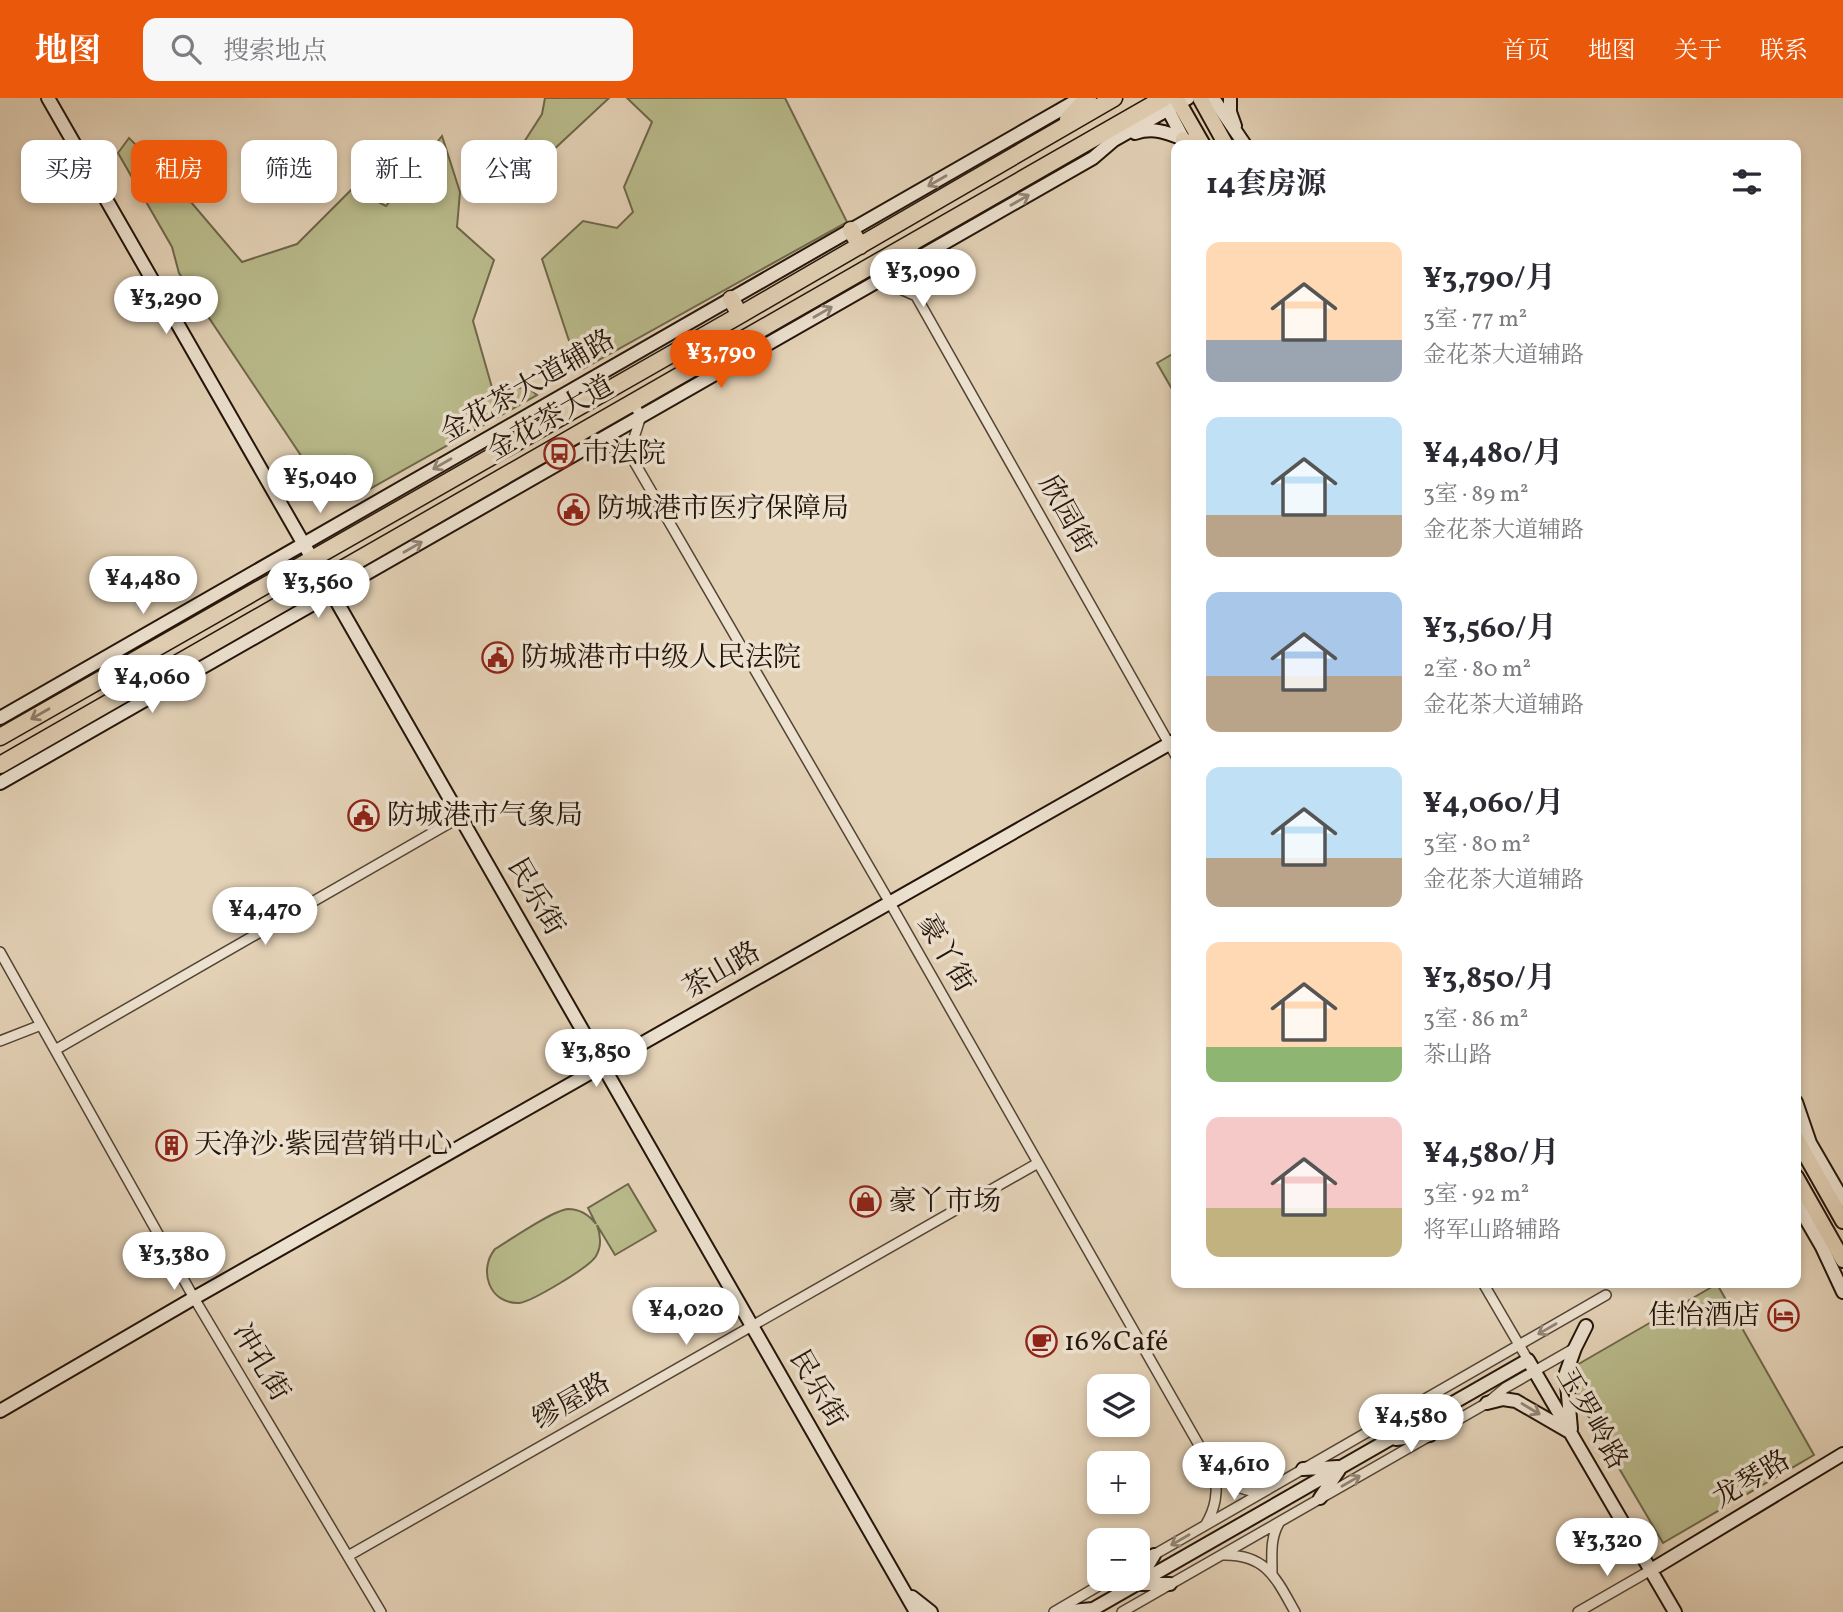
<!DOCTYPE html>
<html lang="zh">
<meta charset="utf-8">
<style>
body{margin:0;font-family:Vollkorn,"Noto Serif SC",serif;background:#f7f7f7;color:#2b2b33;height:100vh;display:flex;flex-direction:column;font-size:26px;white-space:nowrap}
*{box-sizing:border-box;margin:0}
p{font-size:23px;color:#7c7c81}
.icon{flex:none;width:38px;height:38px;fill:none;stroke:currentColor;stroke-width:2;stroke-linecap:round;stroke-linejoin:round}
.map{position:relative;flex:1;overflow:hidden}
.panel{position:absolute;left:1171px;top:42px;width:630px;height:1148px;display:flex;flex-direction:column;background:#fff;border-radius:14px;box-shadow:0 4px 10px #0003}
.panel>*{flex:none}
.hud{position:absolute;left:21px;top:42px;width:665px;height:63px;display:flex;gap:14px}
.fabs{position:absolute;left:1087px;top:1276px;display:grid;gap:14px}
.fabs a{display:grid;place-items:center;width:63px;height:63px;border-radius:14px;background:#fff;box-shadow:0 4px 10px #0003;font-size:35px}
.price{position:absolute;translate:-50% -60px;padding:0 16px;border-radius:24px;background:#fff;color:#222;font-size:23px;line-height:46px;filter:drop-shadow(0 2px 4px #0008)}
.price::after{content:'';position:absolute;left:50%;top:42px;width:21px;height:16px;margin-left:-10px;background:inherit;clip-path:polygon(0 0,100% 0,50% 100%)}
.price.current{background:#ea580c;color:#fff}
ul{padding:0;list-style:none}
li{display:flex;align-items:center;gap:21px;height:175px;padding:0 35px}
li span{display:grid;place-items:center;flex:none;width:196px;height:140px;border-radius:14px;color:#555}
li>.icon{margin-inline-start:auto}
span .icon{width:84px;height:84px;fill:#fffc;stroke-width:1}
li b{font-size:30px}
h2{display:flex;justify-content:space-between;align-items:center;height:84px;padding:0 35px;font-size:30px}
.tag{padding:0 24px;border-radius:14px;background:#fff;box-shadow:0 4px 10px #0003;font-size:24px;line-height:63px}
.tag.current{background:#ea580c;color:#fff}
header{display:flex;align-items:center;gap:42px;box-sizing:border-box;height:98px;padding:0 35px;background:#ea580c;color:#fff}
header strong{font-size:33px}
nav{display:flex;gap:38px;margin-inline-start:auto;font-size:24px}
.search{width:490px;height:63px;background:#f7f7f7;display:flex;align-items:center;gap:18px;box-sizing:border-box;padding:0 24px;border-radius:14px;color:#7c7c81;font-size:26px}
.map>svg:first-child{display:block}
.green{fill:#b9ba8b;stroke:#6e674a;stroke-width:2}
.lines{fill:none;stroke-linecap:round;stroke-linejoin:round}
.street-casing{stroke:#534434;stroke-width:12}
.secondary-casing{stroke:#231409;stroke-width:16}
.primary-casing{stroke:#231409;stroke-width:18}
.highway-casing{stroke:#231409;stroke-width:19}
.street{stroke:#ede2d0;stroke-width:9}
.secondary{stroke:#ede2d0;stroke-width:12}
.primary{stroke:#e4d2b7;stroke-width:14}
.highway{stroke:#e4d2b7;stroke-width:16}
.oneway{stroke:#928576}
.oneway2{stroke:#8d7c69}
.labels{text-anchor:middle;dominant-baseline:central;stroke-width:7;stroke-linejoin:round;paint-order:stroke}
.street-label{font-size:28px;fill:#231409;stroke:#ede2d0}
.poi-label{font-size:28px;fill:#231409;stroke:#ede2d0;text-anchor:start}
</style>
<header>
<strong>地图</strong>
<div class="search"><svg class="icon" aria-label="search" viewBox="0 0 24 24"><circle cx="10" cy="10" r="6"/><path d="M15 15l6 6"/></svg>搜索地点</div>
<nav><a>首页</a><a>地图</a><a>关于</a><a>联系</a></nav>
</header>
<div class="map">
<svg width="1843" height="1514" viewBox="0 0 1843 1514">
<rect width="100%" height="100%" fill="#e4d2b7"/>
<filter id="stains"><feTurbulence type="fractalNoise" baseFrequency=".00286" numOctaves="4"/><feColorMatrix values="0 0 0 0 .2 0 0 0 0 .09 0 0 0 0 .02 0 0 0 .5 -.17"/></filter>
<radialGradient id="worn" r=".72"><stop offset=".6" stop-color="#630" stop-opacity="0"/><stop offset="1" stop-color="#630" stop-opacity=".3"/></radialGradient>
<path class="green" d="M545,0h64l-59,55 -26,-11 18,-28z
M627,0h158l62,124 -268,149 -37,-112 41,-38 34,7 16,-16 -9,-25 28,-65z
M442,38l18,56 -3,35 37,33 -21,61 20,70 34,-4 10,8 -187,105 -40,-31 -131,-196 -7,-26 -54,-94 11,-15 50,50 63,74 55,-18 55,-55 34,17z
M1176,254v44l-19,-33z
M628,1086l28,47 -41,24 -18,-30c4,11 5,21 -1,31 -6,11 -65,46 -77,47 -30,1 -41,-33 -24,-54 15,-9 58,-39 73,-40 12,0 21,6 28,15l-8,-16z
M1717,1186l97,171 -151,88 -100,-170z"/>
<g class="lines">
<defs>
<path id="street" d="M878,179l2,3 36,16 2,-38 -8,-14
M916,198l260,460
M595,340l2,3 35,17 1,-17 8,-25 -9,-14
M632,360l258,445 326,572c1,19 0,32 -10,49
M0,854l194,346 187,314
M0,943l41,-16
M55,952l405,-233
M1483,1185l45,77
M1216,1377c15,9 28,17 46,17
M1223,1457c43,-1 53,23 72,57
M348,1458l690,-393
M1138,1466l468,-269
M1272,1474c0,-18 -2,-33 7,-49
M1054,1514l58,-34
M1122,1514l365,-209 18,-15 70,-40
M1578,1514l73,-42"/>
<path id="secondary" d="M48,0l868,1514
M1213,0l32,47
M1230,0v14l5,14
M1164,4l21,40
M1135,35c18,-6 31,-1 48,6
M0,620l1081,-620
M0,685l1093,-625 21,-18 74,-42
M1796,1004l14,41 33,57
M1796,1104l26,45 21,45
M1487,1305l16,-4 13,2 52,30
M0,1313l194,-113 982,-558
M1571,1331l-5,-56 9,-25 11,-22
M1396,1341l34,-4
M1303,1371l35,-2
M1320,1400l19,-28
M1651,1472l192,-116
M1138,1483l16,-26
M1137,1486h33
M912,1499l19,15
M1061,1514l32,-3
M1088,1514l440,-252 147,252"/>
<path id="primary" d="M1176,0l27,47
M1200,0l26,47
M1183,41l7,6
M1796,1040l47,83
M1796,1079l47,83"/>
<path id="highway" d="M1068,21l20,-21
M851,132l9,16
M731,201l9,16
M0,639l740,-422 374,-217
M0,667l1164,-667"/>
</defs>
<use href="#street" class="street-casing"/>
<use href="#secondary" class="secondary-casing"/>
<use href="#primary" class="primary-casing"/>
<use href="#highway" class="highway-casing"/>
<use href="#street" class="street"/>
<use href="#secondary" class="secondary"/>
<use href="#primary" class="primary"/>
<use href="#highway" class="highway"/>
</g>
<defs><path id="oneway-shaft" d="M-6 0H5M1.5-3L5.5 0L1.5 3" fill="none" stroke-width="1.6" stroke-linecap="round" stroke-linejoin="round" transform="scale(1.75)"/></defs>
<g class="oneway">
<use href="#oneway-shaft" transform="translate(937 83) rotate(150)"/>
<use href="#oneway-shaft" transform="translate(1020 102) rotate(-30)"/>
<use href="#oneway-shaft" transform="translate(823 214) rotate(-30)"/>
<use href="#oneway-shaft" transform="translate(442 366) rotate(150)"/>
<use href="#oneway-shaft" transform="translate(413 449) rotate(-30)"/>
<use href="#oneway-shaft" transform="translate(1547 1231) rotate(150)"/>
<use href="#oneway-shaft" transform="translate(1531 1311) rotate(31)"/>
<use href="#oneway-shaft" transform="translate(1351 1383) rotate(-30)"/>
<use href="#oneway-shaft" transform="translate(1180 1442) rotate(150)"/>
</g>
<use class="oneway2" href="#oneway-shaft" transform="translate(40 616) rotate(150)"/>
<defs>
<symbol id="bus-ring" viewBox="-11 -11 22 22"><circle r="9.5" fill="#ede2d0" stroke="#8f2418" stroke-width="1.5"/><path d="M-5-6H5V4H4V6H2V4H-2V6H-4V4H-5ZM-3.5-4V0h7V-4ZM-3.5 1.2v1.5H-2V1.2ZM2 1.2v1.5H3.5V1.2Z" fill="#8f2418"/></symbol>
<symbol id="civic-ring" viewBox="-11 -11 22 22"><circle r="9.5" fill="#ede2d0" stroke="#8f2418" stroke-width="1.5"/><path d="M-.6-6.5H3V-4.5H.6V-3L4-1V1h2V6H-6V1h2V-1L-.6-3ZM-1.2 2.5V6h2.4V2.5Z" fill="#8f2418"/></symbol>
<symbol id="building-ring" viewBox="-11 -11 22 22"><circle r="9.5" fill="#ede2d0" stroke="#8f2418" stroke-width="1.5"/><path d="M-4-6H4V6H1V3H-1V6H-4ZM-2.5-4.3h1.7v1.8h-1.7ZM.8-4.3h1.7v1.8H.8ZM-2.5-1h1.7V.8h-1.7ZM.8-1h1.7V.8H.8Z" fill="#8f2418"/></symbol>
<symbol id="shop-ring" viewBox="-11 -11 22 22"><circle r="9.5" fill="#ede2d0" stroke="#8f2418" stroke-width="1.5"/><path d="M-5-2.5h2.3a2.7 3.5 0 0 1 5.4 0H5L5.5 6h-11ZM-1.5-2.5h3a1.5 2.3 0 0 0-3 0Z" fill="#8f2418"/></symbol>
<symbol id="hotel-ring" viewBox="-11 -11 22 22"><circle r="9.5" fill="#ede2d0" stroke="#8f2418" stroke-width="1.5"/><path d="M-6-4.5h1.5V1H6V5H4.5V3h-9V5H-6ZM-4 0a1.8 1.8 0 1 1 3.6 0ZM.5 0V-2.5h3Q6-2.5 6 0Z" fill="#8f2418"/></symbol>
<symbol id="cafe-ring" viewBox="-11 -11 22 22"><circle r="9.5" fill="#ede2d0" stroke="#8f2418" stroke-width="1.5"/><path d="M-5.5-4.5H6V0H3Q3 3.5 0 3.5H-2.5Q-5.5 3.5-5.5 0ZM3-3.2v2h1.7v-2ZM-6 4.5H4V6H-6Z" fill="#8f2418"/></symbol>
</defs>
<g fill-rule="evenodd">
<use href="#bus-ring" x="542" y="338" width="35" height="35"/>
<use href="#civic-ring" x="556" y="394" width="35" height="35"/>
<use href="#civic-ring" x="480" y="542" width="35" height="35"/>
<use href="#civic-ring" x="346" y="700" width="35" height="35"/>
<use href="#building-ring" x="154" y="1030" width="35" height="35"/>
<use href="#shop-ring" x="848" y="1086" width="35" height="35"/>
<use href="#hotel-ring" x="1766" y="1200" width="35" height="35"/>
<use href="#cafe-ring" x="1024" y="1226" width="35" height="35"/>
</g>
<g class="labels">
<g class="street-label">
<text transform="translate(528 289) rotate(-30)">金花茶大道辅路</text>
<text transform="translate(551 321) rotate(-30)">金花茶大道</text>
<text transform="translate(1066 417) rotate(61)">欣园街</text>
<text transform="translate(535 799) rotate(60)">民乐街</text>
<text transform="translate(945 856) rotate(60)">豪丫街</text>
<text transform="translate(722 873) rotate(-30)">茶山路</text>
<text transform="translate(260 1265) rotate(59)">冲孔街</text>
<text transform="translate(817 1291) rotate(60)">民乐街</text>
<text transform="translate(572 1304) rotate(-30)">缪屋路</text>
<text transform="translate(1591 1321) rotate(60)">玉罗岭路</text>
<text transform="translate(1752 1382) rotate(-31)">龙琴路</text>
</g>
<g class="poi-label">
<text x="582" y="356">巿法院</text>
<text x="597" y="411">防城港市医疗保障局</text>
<text x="521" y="560">防城港市中级人民法院</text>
<text x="387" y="718">防城港市气象局</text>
<text x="194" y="1047">天净沙·紫园营销中心</text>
<text x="889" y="1104">豪丫市场</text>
<text x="1760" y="1218" text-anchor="end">佳怡酒店</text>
<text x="1064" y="1244">16%Café</text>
</g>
</g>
<rect width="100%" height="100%" filter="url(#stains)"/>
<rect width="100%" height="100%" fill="url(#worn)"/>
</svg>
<div class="fabs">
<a><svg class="icon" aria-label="layers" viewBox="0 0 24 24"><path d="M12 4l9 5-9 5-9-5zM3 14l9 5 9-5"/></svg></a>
<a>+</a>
<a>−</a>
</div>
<b class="price" style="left:923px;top:211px">¥3,090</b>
<b class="price" style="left:166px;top:238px">¥3,290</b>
<b class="price current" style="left:721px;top:292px">¥3,790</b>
<b class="price" style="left:320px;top:417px">¥5,040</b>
<b class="price" style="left:143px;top:518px">¥4,480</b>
<b class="price" style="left:318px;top:522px">¥3,560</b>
<b class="price" style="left:152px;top:617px">¥4,060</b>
<b class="price" style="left:265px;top:849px">¥4,470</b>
<b class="price" style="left:596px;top:991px">¥3,850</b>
<b class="price" style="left:174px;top:1194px">¥3,380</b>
<b class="price" style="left:686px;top:1249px">¥4,020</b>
<b class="price" style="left:1411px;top:1356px">¥4,580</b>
<b class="price" style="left:1234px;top:1404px">¥4,610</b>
<b class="price" style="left:1607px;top:1480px">¥3,320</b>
<div class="hud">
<a class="tag">买房</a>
<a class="tag current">租房</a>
<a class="tag">筛选</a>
<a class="tag">新上</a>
<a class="tag">公寓</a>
</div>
<section class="panel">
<h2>14套房源<svg class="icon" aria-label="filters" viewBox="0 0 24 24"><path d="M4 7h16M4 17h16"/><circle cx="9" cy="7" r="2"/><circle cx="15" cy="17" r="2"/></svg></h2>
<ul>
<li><span style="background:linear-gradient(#ffd9b3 70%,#9aa5b1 0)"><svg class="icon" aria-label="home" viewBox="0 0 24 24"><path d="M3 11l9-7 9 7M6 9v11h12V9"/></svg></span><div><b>¥3,790/月</b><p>3室 · 77 m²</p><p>金花茶大道辅路</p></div></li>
<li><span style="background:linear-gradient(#bfe0f5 70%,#b9a48a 0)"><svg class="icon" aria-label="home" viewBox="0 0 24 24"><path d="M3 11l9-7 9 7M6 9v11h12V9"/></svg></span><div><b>¥4,480/月</b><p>3室 · 89 m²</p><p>金花茶大道辅路</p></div></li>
<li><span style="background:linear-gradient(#a9c7e8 60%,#b9a48a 0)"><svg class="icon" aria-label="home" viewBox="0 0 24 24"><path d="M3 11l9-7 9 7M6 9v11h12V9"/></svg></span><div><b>¥3,560/月</b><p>2室 · 80 m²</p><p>金花茶大道辅路</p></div></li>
<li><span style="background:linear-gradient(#bfe0f5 65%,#b9a48a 0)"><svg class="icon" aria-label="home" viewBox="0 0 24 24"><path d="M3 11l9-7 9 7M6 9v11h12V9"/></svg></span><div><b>¥4,060/月</b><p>3室 · 80 m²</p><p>金花茶大道辅路</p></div></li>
<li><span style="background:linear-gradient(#ffd9b3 75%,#8fb573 0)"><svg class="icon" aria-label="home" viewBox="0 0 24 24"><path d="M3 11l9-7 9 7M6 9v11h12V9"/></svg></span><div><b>¥3,850/月</b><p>3室 · 86 m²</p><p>茶山路</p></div></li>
<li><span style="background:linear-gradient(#f6c9c9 65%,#c2b280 0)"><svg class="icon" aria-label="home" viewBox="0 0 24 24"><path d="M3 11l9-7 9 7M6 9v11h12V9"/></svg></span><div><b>¥4,580/月</b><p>3室 · 92 m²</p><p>将军山路辅路</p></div></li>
</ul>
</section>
</div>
